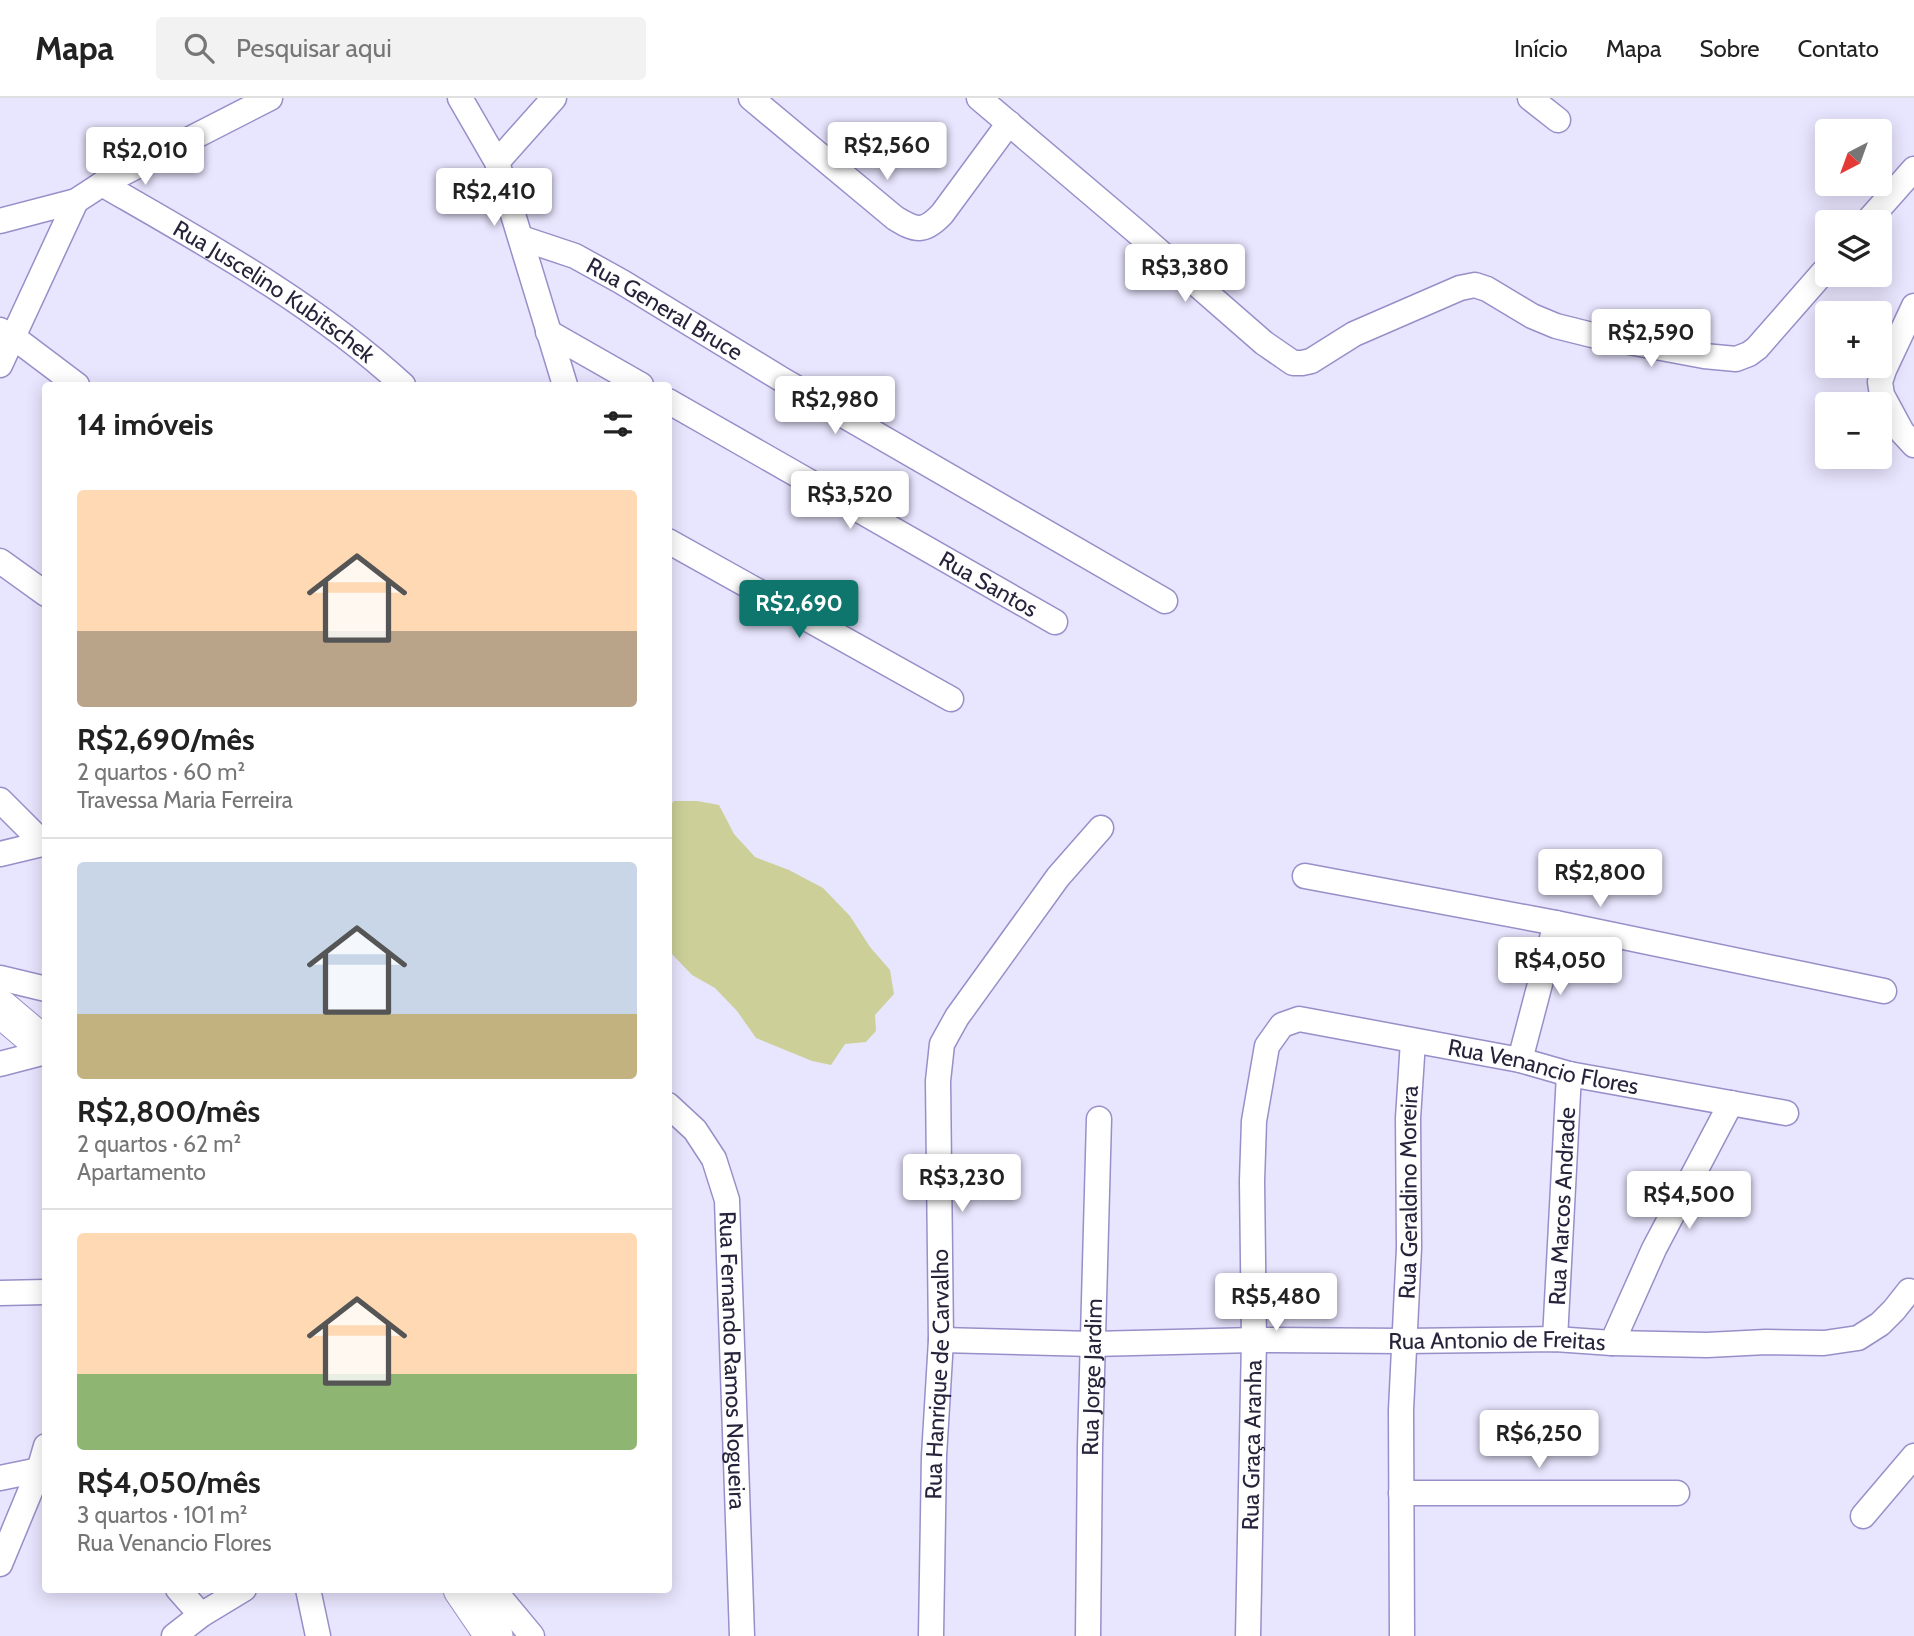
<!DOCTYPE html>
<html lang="pt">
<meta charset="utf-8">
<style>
body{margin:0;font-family:Cabin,sans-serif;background:#f2f2f2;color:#222;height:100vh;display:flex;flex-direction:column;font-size:26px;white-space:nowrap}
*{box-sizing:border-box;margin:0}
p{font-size:23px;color:#767676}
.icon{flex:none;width:38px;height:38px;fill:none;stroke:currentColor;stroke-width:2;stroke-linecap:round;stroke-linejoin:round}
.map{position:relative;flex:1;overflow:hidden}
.panel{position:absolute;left:42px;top:284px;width:630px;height:1211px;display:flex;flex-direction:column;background:#fff;border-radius:7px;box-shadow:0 4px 18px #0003}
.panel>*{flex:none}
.needle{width:46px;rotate:221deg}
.tools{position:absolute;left:1815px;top:21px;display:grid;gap:14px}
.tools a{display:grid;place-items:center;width:77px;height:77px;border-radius:7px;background:#fff;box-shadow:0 4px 18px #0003;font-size:35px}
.price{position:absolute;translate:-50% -60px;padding:0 16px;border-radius:7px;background:#fff;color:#222;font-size:23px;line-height:46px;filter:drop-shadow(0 2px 4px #0008)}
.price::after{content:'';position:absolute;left:50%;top:42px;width:21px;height:16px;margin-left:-10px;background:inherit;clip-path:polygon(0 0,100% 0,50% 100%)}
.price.current{background:#0f766e;color:#fff}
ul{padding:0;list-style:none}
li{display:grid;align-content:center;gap:14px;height:371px;padding:0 35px}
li+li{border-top:2px solid #e0e0e0}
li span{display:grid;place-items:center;height:217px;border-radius:7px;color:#555}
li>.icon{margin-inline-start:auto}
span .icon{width:126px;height:126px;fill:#fffc;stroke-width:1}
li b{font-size:30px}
h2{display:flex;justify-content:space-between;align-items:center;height:84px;padding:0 35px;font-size:30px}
header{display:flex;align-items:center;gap:42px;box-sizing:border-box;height:98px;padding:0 35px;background:#fff;border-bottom:2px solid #e0e0e0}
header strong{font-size:33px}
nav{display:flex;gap:38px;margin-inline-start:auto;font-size:24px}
.search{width:490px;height:63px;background:#f2f2f2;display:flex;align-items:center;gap:18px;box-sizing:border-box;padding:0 24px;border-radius:7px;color:#767676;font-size:26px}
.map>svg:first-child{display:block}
.green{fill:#ccd098}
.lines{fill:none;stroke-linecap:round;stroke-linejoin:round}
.minor-casing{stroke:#988fc9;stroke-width:27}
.highway-casing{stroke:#988fc9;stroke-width:39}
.minor{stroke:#fff;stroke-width:24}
.highway{stroke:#fff;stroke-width:37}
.labels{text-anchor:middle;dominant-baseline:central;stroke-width:7;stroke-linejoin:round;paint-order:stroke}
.street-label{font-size:23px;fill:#27233b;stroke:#fff}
</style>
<header>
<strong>Mapa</strong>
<div class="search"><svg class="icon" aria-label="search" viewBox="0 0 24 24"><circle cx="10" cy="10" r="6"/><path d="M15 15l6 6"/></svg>Pesquisar aqui</div>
<nav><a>Início</a><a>Mapa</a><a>Sobre</a><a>Contato</a></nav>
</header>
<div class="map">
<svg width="1914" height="1538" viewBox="0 0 1914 1538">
<rect width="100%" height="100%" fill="#e8e5fe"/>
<path class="green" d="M674,703h23l22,4 15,29 21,23 34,13 34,18 27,28 20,31 20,23 4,24 -19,21 1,16 -10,11 -21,2 -14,21 -19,-4 -56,-23 -19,-27 -22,-23 -23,-13 -23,-24 -1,-144z"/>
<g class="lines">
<defs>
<g id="minor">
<path d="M460,0l37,64"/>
<path d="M554,0l-57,64 68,223"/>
<path d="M751,0l144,120c21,13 29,15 47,-4l67,-91"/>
<path d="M979,0l159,135 126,110 29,20h9l9,-2 43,-27 106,-46 15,-3 12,4 45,27 24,10 36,9 112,21 32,3 13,-5 8,-6 70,-80"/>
<path d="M1530,0l28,22"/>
<path id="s1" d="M102,86c104,60 212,119 301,201"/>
<path d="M0,123l76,-20 26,-17 168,-86"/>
<path d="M1867,124l47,-53"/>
<path id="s2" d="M521,140l54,18 47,26 164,100 379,219"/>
<path d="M1914,208l-30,64 -4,12 2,13 20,37 12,13"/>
<path d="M0,232l12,6 65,49"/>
<path d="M548,234l93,53"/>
<path d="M0,267l76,-164"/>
<path id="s3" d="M668,303l387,221"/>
<path d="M668,443l283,158"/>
<path d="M0,463l46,33"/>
<path d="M0,702l44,44"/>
<path d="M0,756l46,-11"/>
<path d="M1305,778l251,47 328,68"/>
<path d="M0,880l46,11"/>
<path d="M1520,962l36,-137"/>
<path d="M0,966l46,-12"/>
<path id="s4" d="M668,1007l27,25 19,29 13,41 15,436"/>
<path d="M0,1195l46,-1"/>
<path id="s5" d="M1555,1241l14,-265"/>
<path id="s6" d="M941,1242l152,4 161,-4 149,1 152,-2 57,4 95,2 59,-3 58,1 34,-5 22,-14 14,-14 15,-19"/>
<path d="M1612,1245l42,-94 77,-146"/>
<path d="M0,1380l39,-8 7,-24"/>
<path d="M1401,1395h276"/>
<path d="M1863,1418l51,-60"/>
<path d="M0,1466l39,-94"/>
<path d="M178,1491l23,26"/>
<path d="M308,1491l10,47"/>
<path d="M493,1491l39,47"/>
<path d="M174,1538l27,-21 43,-26"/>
<path id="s7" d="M931,1538l3,-180 7,-116 -3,-259 4,-37 15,-27 101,-140 43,-49"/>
<path id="s8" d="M1088,1538l2,-190 9,-327"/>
<path id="s9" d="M1248,1538l6,-296 -2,-159 2,-60 13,-75 15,-21 17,-6 221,41 49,14 217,39"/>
<path id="s10" d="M1402,1538l-1,-226 8,-162 -1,-130 5,-77"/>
</g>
<path id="highway" d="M0,910l46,39
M462,1491l32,47"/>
</defs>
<use href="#minor" class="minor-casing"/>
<use href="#highway" class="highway-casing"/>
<use href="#minor" class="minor"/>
<use href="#highway" class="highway"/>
</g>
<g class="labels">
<g class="street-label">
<text stroke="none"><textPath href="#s1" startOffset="203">Rua Juscelino Kubitschek</textPath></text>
<text stroke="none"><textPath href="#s2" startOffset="161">Rua General Bruce</textPath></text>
<text stroke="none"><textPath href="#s3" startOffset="369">Rua Santos</textPath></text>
<text stroke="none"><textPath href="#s9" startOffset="884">Rua Venancio Flores</textPath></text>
<text stroke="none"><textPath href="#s10" startOffset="444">Rua Geraldino Moreira</textPath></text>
<text stroke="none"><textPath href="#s5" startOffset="133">Rua Marcos Andrade</textPath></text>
<text stroke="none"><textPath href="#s6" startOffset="556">Rua Antonio de Freitas</textPath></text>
<text stroke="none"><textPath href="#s4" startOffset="275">Rua Fernando Ramos Nogueira</textPath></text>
<text stroke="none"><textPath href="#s7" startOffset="262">Rua Hanrique de Carvalho</textPath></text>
<text stroke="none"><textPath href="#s8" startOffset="259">Rua Jorge Jardim</textPath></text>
<text stroke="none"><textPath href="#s9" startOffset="191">Rua Graça Aranha</textPath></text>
</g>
</g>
</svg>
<div class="tools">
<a><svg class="needle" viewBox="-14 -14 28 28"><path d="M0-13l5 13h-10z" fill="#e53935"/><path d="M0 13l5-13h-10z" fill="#767676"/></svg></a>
<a><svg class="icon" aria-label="layers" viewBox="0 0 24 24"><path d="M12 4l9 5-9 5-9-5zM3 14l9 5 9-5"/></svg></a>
<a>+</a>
<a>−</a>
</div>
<b class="price" style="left:887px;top:84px">R$2,560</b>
<b class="price" style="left:145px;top:89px">R$2,010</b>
<b class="price" style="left:494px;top:130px">R$2,410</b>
<b class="price" style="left:1185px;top:206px">R$3,380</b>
<b class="price" style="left:1651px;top:271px">R$2,590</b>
<b class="price" style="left:835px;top:338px">R$2,980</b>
<b class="price" style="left:850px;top:433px">R$3,520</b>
<b class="price current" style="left:799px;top:542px">R$2,690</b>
<b class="price" style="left:1600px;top:811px">R$2,800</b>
<b class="price" style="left:1560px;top:899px">R$4,050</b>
<b class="price" style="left:962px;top:1116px">R$3,230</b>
<b class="price" style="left:1689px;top:1133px">R$4,500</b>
<b class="price" style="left:1276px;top:1235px">R$5,480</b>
<b class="price" style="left:1539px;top:1372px">R$6,250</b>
<section class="panel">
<h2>14 imóveis<svg class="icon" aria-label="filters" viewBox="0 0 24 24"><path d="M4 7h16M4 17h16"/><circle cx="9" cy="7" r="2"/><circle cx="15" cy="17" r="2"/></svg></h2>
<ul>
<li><span style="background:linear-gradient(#ffd9b3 65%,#b9a48a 0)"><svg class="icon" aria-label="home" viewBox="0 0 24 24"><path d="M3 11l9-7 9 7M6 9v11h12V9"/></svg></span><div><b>R$2,690/mês</b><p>2 quartos · 60 m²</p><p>Travessa Maria Ferreira</p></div></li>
<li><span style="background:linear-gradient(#c9d6e8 70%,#c2b280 0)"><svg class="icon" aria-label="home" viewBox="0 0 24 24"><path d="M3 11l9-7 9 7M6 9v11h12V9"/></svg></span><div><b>R$2,800/mês</b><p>2 quartos · 62 m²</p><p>Apartamento</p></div></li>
<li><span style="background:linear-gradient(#ffd9b3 65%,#8fb573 0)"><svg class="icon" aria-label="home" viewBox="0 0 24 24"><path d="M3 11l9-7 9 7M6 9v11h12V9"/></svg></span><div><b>R$4,050/mês</b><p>3 quartos · 101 m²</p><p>Rua Venancio Flores</p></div></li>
</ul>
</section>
</div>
